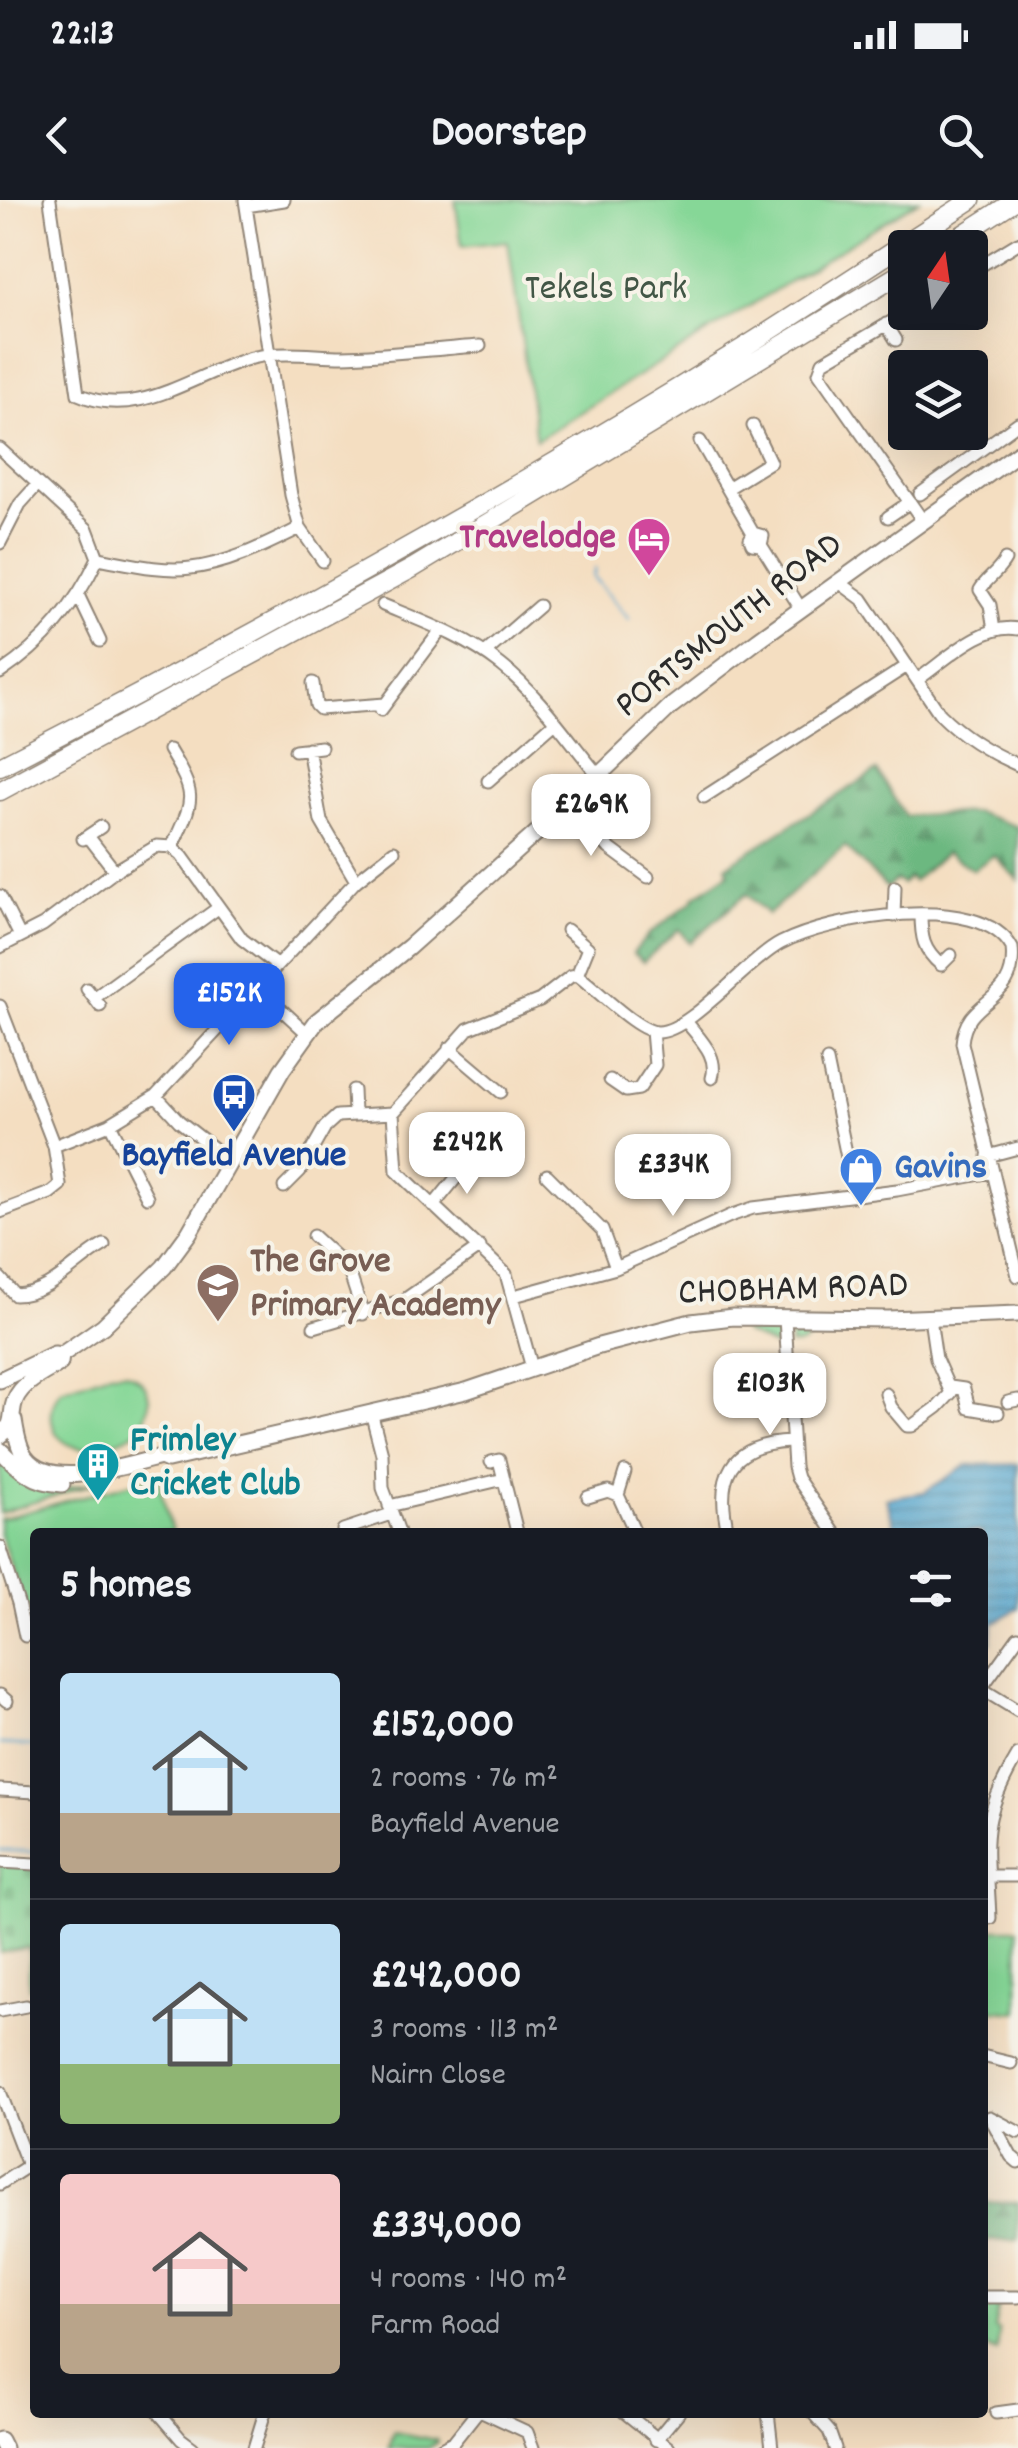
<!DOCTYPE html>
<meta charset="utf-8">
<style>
body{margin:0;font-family:Dekko,sans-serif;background:#20242c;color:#f1f3f6;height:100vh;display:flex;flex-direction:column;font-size:38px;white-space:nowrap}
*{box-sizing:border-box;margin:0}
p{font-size:32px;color:#9ea1a6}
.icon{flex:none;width:55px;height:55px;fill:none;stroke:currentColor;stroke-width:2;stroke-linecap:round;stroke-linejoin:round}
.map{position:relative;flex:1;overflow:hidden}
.panel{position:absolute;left:30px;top:1328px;width:958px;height:890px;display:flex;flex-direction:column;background:#171b24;border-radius:10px;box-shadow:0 10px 40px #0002}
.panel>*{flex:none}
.needle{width:65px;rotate:13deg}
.buttons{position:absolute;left:888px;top:30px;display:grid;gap:20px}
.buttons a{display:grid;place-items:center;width:100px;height:100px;border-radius:10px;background:#171b24;box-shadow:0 10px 40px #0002;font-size:50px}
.price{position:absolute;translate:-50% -85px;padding:0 22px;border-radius:20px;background:#fff;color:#222;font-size:32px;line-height:65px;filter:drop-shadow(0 2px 5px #0008)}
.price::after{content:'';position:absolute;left:50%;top:60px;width:30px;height:22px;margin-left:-15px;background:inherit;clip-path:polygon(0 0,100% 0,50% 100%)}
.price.selected{background:#2563eb;color:#fff}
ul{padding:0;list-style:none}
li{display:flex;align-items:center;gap:30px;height:250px;padding:0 30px}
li+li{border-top:2px solid #363941}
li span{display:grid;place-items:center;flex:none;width:280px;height:200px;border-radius:10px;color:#555}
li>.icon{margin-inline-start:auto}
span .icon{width:120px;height:120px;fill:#fffc;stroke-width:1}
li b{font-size:42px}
h2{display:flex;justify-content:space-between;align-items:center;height:120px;padding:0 30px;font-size:42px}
.status{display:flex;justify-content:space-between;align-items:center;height:70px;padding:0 50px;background:#171b24;direction:ltr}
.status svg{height:28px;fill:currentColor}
header{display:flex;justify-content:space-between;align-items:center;height:130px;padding:0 30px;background:#171b24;font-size:45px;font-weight:800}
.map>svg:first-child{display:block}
.green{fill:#86d797;stroke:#588161;stroke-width:2.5}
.forest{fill:url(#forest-firs);stroke:#4c7256;stroke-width:2.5}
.cemetery{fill:url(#cemetery-stones);stroke:#588161;stroke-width:2.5}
.water{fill:url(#water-rules);stroke:#40687d;stroke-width:2.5}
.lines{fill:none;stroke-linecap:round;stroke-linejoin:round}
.stream{stroke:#54a6cf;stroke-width:2.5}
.minor-casing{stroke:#908476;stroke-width:15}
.major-casing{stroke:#908476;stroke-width:19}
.highway-casing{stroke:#908476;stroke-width:21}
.minor{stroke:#fff;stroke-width:11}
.major{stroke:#fff;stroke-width:15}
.highway{stroke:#fff;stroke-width:18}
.labels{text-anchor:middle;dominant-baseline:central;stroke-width:8;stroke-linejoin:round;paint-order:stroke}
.park-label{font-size:38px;fill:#425646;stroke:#f7f3e8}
.hotel-label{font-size:38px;font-weight:bold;fill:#b23c85;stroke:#f7f3e8;text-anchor:end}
.street-label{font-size:38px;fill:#2b2b2b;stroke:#f7f3e8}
.transit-label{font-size:38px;font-weight:bold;fill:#164399;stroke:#f7f3e8}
.shop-label{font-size:38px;font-weight:bold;fill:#366cbe;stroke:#f7f3e8;text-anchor:start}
.education-label{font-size:38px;font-weight:bold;fill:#785e54;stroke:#f7f3e8;text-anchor:start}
.culture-label{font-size:38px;font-weight:bold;fill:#0d838f;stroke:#f7f3e8;text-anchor:start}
</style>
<div class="status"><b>22:13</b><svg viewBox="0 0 49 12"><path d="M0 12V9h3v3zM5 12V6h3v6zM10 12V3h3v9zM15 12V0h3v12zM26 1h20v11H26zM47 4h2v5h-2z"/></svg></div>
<header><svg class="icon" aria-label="back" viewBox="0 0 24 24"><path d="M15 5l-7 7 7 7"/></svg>Doorstep<svg class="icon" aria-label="search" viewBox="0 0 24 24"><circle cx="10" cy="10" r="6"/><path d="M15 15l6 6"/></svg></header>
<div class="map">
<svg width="1018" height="2248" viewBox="0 0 1018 2248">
<defs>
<pattern id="forest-firs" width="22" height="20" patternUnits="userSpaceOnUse" patternTransform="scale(2.5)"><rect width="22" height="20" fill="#6cb880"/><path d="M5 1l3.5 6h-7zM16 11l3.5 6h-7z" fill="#599669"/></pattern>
<pattern id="cemetery-stones" width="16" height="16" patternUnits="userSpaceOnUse" patternTransform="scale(2.5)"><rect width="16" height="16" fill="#86d797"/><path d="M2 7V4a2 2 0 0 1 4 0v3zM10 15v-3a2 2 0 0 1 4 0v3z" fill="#74b982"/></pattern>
<pattern id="water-rules" width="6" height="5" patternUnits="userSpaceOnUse" patternTransform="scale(2.5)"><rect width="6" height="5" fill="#54a6cf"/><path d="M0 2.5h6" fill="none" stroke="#4687a8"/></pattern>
</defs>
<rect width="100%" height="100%" fill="#f7f3e8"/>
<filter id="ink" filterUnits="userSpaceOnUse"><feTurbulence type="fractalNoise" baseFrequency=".01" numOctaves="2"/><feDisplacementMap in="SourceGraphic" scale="20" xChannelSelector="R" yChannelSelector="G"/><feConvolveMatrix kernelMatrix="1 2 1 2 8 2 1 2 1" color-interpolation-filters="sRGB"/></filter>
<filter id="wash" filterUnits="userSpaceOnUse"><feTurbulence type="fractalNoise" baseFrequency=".0048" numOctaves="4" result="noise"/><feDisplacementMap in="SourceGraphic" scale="40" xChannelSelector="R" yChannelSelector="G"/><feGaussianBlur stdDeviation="2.25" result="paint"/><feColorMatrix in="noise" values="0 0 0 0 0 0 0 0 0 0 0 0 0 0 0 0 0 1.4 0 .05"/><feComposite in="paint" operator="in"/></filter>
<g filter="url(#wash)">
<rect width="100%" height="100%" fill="#f4dec1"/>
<path class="green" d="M455,0h464l-383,240 -28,-199 -46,5z
M743,1122l32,1 5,4 2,23 -39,-18z
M832,1124l-33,21h-9l3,-20z
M124,1172c31,10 30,35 14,59 -14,9 -44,20 -61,16 -28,-6 -32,-38 -16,-57l48,-17z
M0,1256l55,33 40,-6 -95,30z
M157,1276l15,56h-137v105l-35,-103v-15z
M983,1729h35v83l-35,-3z
M983,2103l16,1 -5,25 5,2 -2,21 -14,-6z
M394,2232l43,8v2l-9,6h-39z"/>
<path class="forest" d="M877,571l28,45 70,-4 43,15v53l-24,-25 -21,15 -27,-18 -33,30 -4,-5 -7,7 -6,-4 -9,8 -42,-42 -77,68 -22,-20 -56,49 -11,-14 -36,33 -10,-9 15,-18 46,-35v-3l35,-24 -3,-7z
M983,2002l35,1v37l-35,1z"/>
<path class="cemetery" d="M0,1663l35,2v122l-6,1v-41l-29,6z"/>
<path class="water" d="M1018,1264v144l-25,16 -2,18 -8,4 -1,-114h-86l-10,-34 38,-6 43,-27z"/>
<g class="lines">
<path class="stream" d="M595,369l-2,8 36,42
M0,1544l35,2
M0,1650l34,2"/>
</g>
</g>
<g filter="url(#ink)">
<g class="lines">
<defs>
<path id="minor" d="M50,0l28,194c66,30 125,-30 189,-39 24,-3 51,1 76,1 46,-1 92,-7 137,-10
M245,0l46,295 9,33 23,33
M246,6l38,-6
M970,72l48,-29
M908,112l-85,50 -4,11 104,148
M886,124l10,16
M700,241l53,92
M0,249l87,80 11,29
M728,288l42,-26 -17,-36
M920,294l98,-71
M888,317l22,-15
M0,343l20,-39 18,-20
M761,345l-9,-1 -2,-5 3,-6 10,3 -2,9 40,64
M98,358c29,5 63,14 93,10 38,-4 74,-23 109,-40
M839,382l23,17 78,115c23,23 48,38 78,51
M79,397l21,44
M383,405c41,17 83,32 118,60 38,30 67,74 98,111
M994,430l-4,-25 -10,-15c7,-12 18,-17 25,-30
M485,453l54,-47
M0,473c45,-30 75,-67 98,-115
M917,480c28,-19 66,-58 101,-51
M313,483l3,22 4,4 65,-5
M381,510l60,-80
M308,548l13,73 35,60
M169,550c29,48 25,48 3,97
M295,550l26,-3
M488,581l66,-58
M704,597l203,-131
M570,603l39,45 39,29
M88,636l27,35
M83,639l18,-12
M0,696l20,40
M921,714c0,23 2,36 20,51l10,-10
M894,716l1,-29
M0,747l43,-22 72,-54 42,-25 15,1 10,9 60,83 34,26
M577,775c19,13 60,57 81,57 32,0 90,-72 123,-89 48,-25 200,-53 231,5 6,57 -46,47 -50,95l56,233
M258,788l49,45
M87,789l13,17
M94,798l124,-90
M0,806l54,140 6,39 -10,8 -50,19
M686,821c13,18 33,34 26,57
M449,848l52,44
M827,861l28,135
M610,880l16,11 13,-2 16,-24 -3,-34
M353,890l1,23
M156,896l23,25 51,40
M393,913l4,58 109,103 26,94
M393,913l75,-84 72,-29 31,-24 6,-1 11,-27 -21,-18
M110,924l37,73
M54,946l56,-22 46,-28 200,-215 38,-30
M988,956l30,-8
M547,975l55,55 14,38
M284,987l16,-16 25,-44 12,-11 56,-3
M433,1006l36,-44
M313,1036l35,32 15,46
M0,1078l15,17c36,-1 59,-33 89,-50
M514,1096l102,-28 114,-52 23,-8 144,-18 95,-18
M785,1118l9,149 3,11 37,54
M314,1127l90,-27 76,-53
M950,1187l14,2 5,19 29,5
M886,1194l5,13 16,19h5l26,-19 13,-14 -15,-34 -6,-41
M1008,1202l10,-2
M371,1212l11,42 1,34 16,44
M491,1262l8,-2 18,72
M625,1272l-7,23 17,37
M588,1297l20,-6 10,4
M389,1306l115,-27
M343,1330l48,-16
M728,1332c-13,-55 1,-88 63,-90
M0,1347l18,56 7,33
M982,1487l36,-50
M982,1489l36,22
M0,1495l7,6
M0,1590l35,2
M0,1662l35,2
M987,1676h31
M990,1718c-3,-75 -13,-95 28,-163
M0,1811l26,-5
M982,1856l29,7
M0,1892l28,73
M1018,1932l-28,-15 21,39 7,6
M0,1984l34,-22
M982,2097h36
M158,2212l23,27 12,9
M484,2212l43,20 6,16
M624,2212l45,36
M768,2212l4,36
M812,2212l17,19 6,17
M996,2213l22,-3
M656,2240l23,-28
M254,2248l11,-36
M441,2248l13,-7 23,-29"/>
<path id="major" d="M0,1180l54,-26 7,1 42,-29 61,-59 25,-34 93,-163 35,-49 92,-74 161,-144 100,-96 88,-67 260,-187
M14,1220c2,12 4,27 11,37 25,35 101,8 136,0l7,3 298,-69 133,-45 92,-24 42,-5 155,2 130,-5
M0,1236c17,-14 9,-20 15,-36 7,-18 31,-28 45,-37l1,-8
M0,1250c19,19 34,33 62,34
M0,2240l4,8"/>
<path id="highway" d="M942,48l74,-48
M0,566c250,-128 497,-265 735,-413 80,-50 158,-102 236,-153
M0,591l413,-223 492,-297"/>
</defs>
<use href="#minor" class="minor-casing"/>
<use href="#major" class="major-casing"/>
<use href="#highway" class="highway-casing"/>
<use href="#minor" class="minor"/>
<use href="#major" class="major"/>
<use href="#highway" class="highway"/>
</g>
</g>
<defs>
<symbol id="hotel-pin" viewBox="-11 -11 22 30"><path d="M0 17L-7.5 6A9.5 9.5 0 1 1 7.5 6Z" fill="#d1479c" stroke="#f7f3e8"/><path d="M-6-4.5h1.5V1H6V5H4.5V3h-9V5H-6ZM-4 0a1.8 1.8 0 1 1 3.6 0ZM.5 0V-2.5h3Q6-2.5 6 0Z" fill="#fff"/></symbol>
<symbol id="bus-pin" viewBox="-11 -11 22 30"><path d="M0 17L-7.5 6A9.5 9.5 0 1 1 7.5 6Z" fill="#1a4fb4" stroke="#f7f3e8"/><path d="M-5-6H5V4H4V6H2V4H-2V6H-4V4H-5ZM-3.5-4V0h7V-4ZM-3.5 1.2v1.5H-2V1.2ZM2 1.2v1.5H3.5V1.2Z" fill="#fff"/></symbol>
<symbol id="shop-pin" viewBox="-11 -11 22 30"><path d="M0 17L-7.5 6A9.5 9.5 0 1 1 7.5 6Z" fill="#3f7fe0" stroke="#f7f3e8"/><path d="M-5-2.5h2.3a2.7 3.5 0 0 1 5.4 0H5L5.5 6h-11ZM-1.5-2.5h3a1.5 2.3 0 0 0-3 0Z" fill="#fff"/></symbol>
<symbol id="school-pin" viewBox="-11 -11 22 30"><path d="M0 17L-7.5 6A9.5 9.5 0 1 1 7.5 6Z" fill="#8d6e63" stroke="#f7f3e8"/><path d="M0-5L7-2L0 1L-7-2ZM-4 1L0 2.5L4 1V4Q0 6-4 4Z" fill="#fff"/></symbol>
<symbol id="building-pin" viewBox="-11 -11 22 30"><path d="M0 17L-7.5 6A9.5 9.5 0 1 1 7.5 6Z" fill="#0f9aa8" stroke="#f7f3e8"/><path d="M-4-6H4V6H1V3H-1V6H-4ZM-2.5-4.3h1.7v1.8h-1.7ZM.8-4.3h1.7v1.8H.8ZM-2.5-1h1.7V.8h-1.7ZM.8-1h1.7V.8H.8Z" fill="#fff"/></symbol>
</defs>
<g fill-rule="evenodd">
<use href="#hotel-pin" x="624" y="314" width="50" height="68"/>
<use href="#bus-pin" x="209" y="870" width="50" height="68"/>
<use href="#shop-pin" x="836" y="944" width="50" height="68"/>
<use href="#school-pin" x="193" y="1060" width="50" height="68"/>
<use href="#building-pin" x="73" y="1239" width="50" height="68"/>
</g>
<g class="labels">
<g class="park-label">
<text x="606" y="90">Tekels Park</text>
</g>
<g class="hotel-label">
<text x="616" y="339">Travelodge</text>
</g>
<g class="street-label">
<text transform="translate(730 427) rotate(-38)">PORTSMOUTH ROAD</text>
<text transform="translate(793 1091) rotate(-2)">CHOBHAM ROAD</text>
</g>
<g class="transit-label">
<text x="234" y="957">Bayfield Avenue</text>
</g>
<g class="shop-label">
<text x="894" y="969">Gavins</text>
</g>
<g class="education-label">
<text x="250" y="1063">The Grove<tspan x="250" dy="44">Primary Academy</tspan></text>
</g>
<g class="culture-label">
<text x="130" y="1242">Frimley<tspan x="130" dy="44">Cricket Club</tspan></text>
</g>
</g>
</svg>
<div class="buttons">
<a><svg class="needle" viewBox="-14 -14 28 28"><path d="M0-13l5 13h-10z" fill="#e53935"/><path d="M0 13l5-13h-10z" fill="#9ea1a6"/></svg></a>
<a><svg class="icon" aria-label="layers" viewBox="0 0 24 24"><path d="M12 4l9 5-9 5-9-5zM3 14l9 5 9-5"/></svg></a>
</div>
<b class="price" style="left:591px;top:659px">£269K</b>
<b class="price selected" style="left:229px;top:848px">£152K</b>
<b class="price" style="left:467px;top:997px">£242K</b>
<b class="price" style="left:673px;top:1019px">£334K</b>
<b class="price" style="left:770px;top:1238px">£103K</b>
<section class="panel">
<h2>5 homes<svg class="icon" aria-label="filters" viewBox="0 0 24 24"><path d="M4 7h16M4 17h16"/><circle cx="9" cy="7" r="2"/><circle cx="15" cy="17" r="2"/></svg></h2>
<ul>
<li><span style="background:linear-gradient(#bfe0f5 70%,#b9a48a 0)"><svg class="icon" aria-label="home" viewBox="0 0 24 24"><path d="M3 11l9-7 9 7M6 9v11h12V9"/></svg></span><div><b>£152,000</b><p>2 rooms · 76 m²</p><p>Bayfield Avenue</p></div></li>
<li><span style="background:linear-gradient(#bfe0f5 70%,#8fb573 0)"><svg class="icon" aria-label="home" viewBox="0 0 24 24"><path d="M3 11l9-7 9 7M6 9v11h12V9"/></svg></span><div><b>£242,000</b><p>3 rooms · 113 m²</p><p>Nairn Close</p></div></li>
<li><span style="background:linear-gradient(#f6c9c9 65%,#b9a48a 0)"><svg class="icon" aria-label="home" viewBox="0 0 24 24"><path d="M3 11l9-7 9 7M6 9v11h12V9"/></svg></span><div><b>£334,000</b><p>4 rooms · 140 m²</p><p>Farm Road</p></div></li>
</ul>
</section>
</div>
